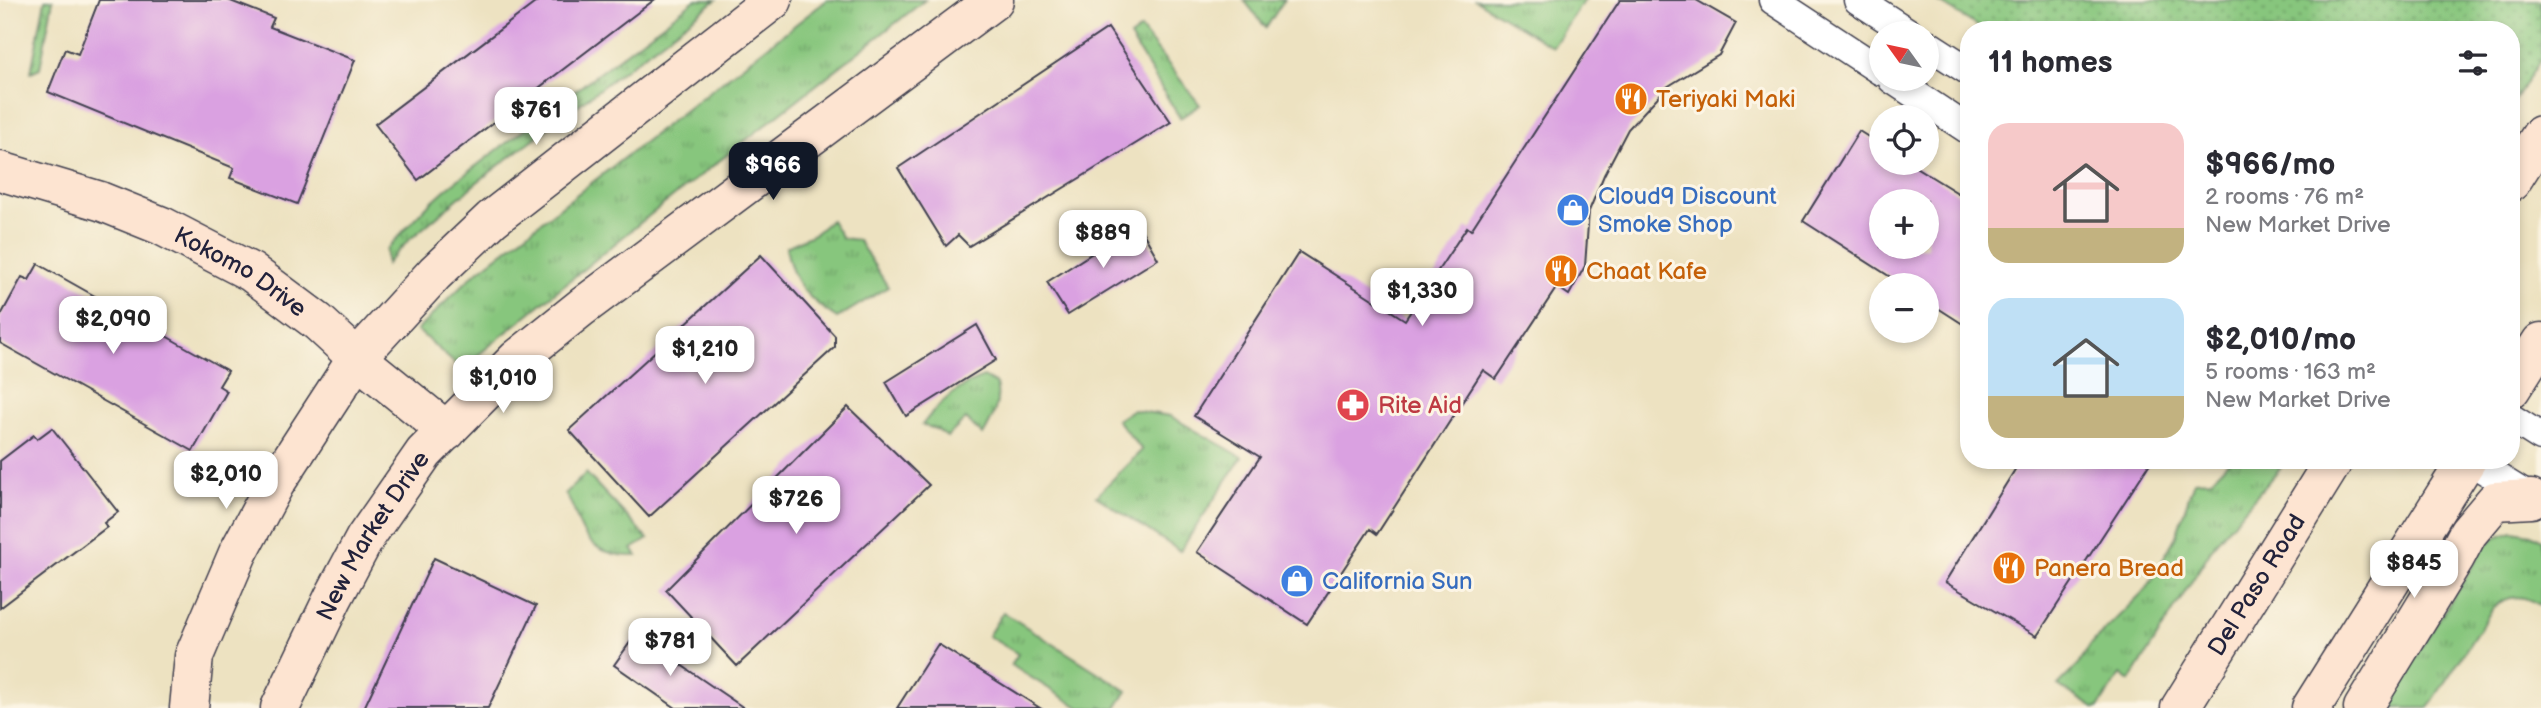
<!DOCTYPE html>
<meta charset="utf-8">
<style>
body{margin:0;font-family:"Balsamiq Sans",sans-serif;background:#f7f7f7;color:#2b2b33;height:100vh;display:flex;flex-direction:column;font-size:26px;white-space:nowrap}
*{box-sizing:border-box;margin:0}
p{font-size:23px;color:#7c7c81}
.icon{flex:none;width:38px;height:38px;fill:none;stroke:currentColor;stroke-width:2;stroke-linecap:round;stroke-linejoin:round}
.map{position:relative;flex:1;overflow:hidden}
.side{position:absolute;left:1960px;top:21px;width:560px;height:448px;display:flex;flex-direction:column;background:#fff;border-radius:28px;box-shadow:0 4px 10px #0003}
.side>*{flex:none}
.needle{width:46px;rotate:303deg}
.fabs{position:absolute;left:1869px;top:21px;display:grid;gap:14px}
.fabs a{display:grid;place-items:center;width:70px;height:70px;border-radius:50%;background:#fff;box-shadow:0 4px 10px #0003;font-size:35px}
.price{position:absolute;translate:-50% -60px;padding:0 16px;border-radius:14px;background:#fff;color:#222;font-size:23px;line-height:46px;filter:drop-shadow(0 2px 4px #0008)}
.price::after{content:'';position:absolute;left:50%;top:42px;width:21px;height:16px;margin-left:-10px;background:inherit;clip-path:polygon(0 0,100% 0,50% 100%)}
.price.current{background:#111827;color:#fff}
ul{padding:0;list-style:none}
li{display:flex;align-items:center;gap:21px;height:175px;padding:0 28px}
li span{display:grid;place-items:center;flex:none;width:196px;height:140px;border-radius:21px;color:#555}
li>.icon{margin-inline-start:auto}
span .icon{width:84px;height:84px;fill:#fffc;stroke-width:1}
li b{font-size:30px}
h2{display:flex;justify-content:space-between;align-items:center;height:84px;padding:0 28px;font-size:30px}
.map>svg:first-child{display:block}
.grass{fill:url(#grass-tufts);stroke:#54745c;stroke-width:2}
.park{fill:url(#park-dots);stroke:#54745c;stroke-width:2}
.building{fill:#daa1e1;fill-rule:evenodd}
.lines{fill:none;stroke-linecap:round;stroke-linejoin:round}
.street-casing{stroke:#403f4f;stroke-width:31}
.secondary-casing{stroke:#403f4f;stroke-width:41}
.street{stroke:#fff;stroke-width:28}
.secondary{stroke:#fde4d1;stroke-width:38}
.labels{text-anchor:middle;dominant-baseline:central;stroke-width:6;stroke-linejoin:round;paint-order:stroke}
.food-label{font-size:24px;fill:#c56008;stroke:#fcf5e5;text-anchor:start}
.shop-label{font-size:24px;fill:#366cbe;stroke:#fcf5e5;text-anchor:start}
.street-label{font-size:24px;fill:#22223b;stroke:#fcf5e5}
.health-label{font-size:24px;fill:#be3a42;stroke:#fcf5e5;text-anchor:start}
</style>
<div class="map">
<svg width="2541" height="708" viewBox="0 0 2541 708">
<defs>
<pattern id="grass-tufts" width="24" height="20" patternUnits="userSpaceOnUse" patternTransform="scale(1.75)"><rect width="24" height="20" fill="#87c67d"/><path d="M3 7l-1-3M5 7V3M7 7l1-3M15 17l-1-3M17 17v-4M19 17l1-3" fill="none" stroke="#6ea068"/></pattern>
<pattern id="park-dots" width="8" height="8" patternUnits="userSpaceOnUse" patternTransform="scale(1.75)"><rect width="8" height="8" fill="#87c67d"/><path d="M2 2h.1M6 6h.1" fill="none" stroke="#6ea068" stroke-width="1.8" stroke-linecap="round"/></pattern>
</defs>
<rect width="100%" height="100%" fill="#fcf5e5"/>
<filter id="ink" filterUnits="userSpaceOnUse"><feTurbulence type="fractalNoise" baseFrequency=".0143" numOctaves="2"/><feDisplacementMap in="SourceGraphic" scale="14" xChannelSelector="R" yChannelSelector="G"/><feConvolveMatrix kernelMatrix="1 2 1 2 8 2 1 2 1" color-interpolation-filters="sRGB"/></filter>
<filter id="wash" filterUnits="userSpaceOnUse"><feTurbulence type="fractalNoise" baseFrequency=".00686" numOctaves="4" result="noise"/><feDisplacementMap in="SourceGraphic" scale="28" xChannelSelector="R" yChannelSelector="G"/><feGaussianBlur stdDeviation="1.57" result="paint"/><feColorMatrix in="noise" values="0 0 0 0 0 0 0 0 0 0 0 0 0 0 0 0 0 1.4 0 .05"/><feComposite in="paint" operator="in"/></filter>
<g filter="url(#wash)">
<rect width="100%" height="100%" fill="#ede2c1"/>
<path class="grass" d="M45,0h8l-13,68 -9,4z
M695,0h21l-240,183 -68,58 -22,23v-14l42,-45 19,-17z
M827,0h98l-275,215 -189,154 -44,-39 56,-55z
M1244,0h40l-18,28z
M1476,0h108l-31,47z
M1141,29l59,76 -20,13 -50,-81z
M831,220l11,18 16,2 30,47 -51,31c-30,-20 -45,-34 -51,-71l30,-14z
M984,377l12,7c5,18 -4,36 -13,51l-17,-16 -19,18 -11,-8 -14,-4c16,-21 37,-40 62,-48z
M1132,410l38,6 72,41 -62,94 -84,-55 46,-46 -25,-30z
M2230,460h57l-71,82 -86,139 -9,-7 -23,34h-4l-36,-23 21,-21 11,-19 58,-58 28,-51 18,-55 17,-1z
M586,473l62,66 -16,10 5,7c-26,1 -48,-6 -58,-32 -5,-13 -5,-18 -14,-30z
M2512,531l19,3 10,6v66c-18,-12 -32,-12 -48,2l-65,100h-45l103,-163 10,-8z
M1003,612l124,79 -11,17h-36l-69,-43 7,-11 -30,-18z"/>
<path class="park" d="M1935,0h606v59l-30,47v-76h-527z"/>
<g id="blocks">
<path class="building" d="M99,0h129l46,18 -4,9 85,33 -58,144 -67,-26 4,-10 -186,-76 17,-43 13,5z
M539,0h115l-236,180 -43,-56z
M1620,0h76l40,23 -17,32 -52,32 -39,42 -24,46 -15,36 -4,55 -16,29 -12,-8 -61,92 -13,-9 -106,164 -7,-5 -63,95 -110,-72 63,-95 -66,-41 105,-164 106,68 62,-93 4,3z
M1108,28l63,94 -202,124 -11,-11 -12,11 -48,-78z
M1859,131l22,14v18h28l60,37v128l-42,-27v-16h-24l-100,-64zM1881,201h46v46h-46z
M1138,224l20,35 -90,56 -21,-33z
M761,255l74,81v11l-186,170 -80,-87z
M38,264l190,107 -9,15 8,5 -34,60 -193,-108v-26l22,-40 7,3z
M977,325l19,35 -90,56 -20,-34z
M848,407l81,78 -192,181 -71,-76z
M52,428l66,84 -14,11 3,4 -107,81v-147l34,-26 3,4z
M2021,460h131l-115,176 -92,-54z
M434,558l102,48 -48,102h-124z
M636,634l64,44 44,30h-68l-62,-43z
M938,644l102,64h-143z"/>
</g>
</g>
<g filter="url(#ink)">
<use href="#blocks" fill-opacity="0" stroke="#403f4f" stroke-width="2"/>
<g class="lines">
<defs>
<path id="street" d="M1773,0l108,71
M1858,0l51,33
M1927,44l42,27
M1892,79l77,51
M2511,418l30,19
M2469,460l66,41"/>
<g id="secondary">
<path id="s1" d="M0,171l100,30 62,25 89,46 67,50 39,36 90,73"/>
<path d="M2511,182l30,-47"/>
<path d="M2511,389l30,-47"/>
<path d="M189,708l5,-52 44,-103 37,-69 82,-126 78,-85 57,-54 281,-219"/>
<path id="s2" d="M280,708l53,-110 32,-60 59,-85 93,-94 65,-52 412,-307"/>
<path id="s3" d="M2180,708l154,-248"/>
<path d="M2311,708l156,-248"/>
<path d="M2363,708l93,-152 12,-23 27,-32 36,-2"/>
</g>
</defs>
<use href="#street" class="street-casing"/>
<use href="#secondary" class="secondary-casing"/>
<use href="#street" class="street"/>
<use href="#secondary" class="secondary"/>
</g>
</g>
<defs>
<symbol id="restaurant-disc" viewBox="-11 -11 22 22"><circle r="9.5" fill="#e8710a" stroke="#fcf5e5"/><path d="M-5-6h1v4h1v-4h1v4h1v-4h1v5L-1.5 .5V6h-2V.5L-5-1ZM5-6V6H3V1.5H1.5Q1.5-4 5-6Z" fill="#fff"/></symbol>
<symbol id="shop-disc" viewBox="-11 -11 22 22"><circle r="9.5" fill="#3f7fe0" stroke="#fcf5e5"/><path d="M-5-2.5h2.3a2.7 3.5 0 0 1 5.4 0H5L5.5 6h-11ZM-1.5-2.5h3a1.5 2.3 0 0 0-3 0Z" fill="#fff"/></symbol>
<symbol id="pharmacy-disc" viewBox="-11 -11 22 22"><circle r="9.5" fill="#e0444e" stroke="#fcf5e5"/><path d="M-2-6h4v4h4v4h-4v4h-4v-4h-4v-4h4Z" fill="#fff"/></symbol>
</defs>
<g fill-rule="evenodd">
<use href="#restaurant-disc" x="1612" y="80" width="38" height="38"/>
<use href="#shop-disc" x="1554" y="191" width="38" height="38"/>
<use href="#restaurant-disc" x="1542" y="252" width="38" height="38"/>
<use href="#pharmacy-disc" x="1334" y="386" width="38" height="38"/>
<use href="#restaurant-disc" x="1990" y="549" width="38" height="38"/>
<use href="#shop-disc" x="1278" y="562" width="38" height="38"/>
</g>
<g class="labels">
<g class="food-label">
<text x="1656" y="99">Teriyaki Maki</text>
<text x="1586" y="271">Chaat Kafe</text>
<text x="2034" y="568">Panera Bread</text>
</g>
<g class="shop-label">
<text x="1598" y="196">Cloud9 Discount<tspan x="1598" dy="28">Smoke Shop</tspan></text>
<text x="1322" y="581">California Sun</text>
</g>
<g class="street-label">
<text stroke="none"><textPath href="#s1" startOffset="262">Kokomo Drive</textPath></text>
<text stroke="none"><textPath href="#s2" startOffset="196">New Market Drive</textPath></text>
<text stroke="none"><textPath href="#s3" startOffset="145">Del Paso Road</textPath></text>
</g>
<g class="health-label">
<text x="1378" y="405">Rite Aid</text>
</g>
</g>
</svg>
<div class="fabs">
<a><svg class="needle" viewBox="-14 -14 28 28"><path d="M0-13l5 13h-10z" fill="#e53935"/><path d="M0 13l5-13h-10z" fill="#7c7c81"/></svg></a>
<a><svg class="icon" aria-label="locate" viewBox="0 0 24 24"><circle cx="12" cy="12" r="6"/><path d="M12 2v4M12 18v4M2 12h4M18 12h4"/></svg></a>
<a>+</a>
<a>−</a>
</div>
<b class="price" style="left:536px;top:147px">$761</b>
<b class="price current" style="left:773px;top:202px">$966</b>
<b class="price" style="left:1103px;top:270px">$889</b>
<b class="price" style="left:1422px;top:328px">$1,330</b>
<b class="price" style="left:113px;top:356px">$2,090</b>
<b class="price" style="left:705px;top:386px">$1,210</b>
<b class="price" style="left:503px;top:415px">$1,010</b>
<b class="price" style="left:226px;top:511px">$2,010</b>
<b class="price" style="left:796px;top:536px">$726</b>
<b class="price" style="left:2414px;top:600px">$845</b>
<b class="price" style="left:670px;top:678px">$781</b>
<section class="side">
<h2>11 homes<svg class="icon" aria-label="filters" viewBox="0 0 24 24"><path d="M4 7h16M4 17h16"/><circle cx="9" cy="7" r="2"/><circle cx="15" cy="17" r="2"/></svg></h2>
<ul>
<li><span style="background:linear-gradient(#f6c9c9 75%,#c2b280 0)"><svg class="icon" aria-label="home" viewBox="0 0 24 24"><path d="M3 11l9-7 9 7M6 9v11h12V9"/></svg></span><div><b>$966/mo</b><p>2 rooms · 76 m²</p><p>New Market Drive</p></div></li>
<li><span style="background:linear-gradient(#bfe0f5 70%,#c2b280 0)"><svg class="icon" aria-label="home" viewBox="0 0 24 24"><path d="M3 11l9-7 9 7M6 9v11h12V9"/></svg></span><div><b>$2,010/mo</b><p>5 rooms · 163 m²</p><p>New Market Drive</p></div></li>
</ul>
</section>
</div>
